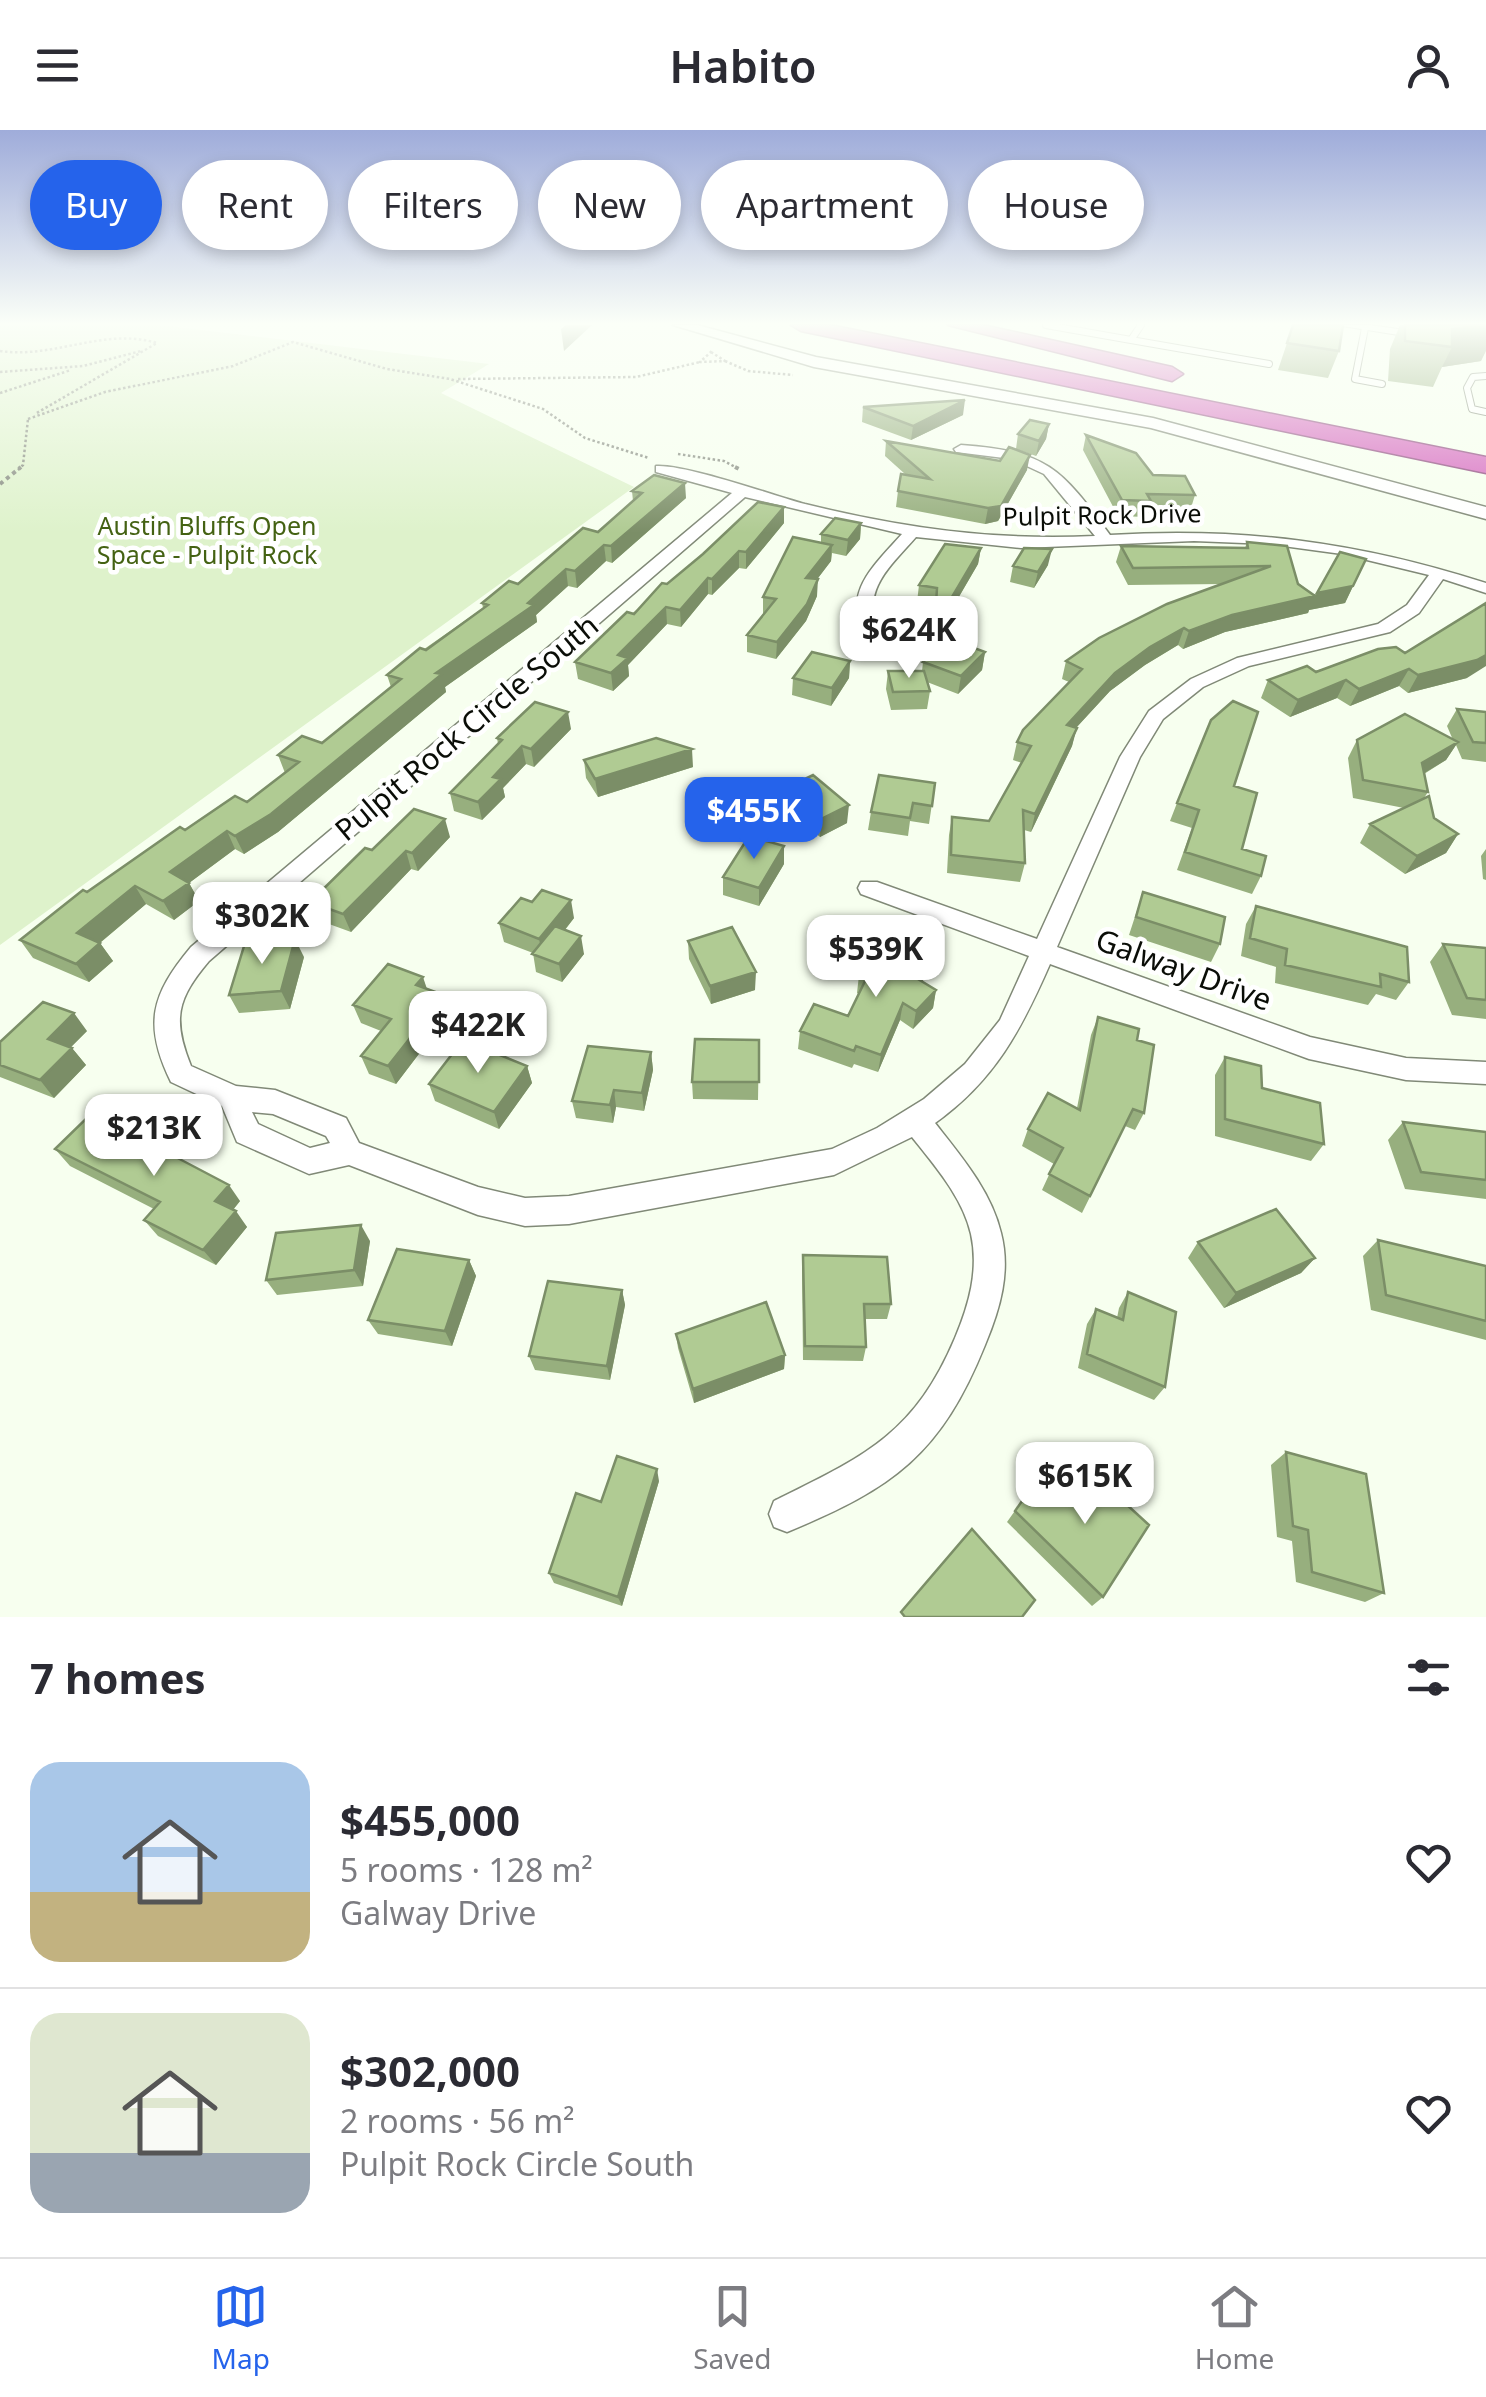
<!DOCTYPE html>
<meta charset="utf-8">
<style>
body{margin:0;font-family:"Noto Sans",sans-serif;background:#f7f7f7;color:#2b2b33;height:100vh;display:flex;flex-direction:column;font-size:38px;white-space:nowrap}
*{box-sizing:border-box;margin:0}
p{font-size:32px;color:#7c7c81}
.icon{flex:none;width:55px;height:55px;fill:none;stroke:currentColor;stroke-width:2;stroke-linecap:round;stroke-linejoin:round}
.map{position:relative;height:1487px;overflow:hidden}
.drawer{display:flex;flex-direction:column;background:#fff;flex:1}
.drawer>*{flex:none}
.hud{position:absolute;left:30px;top:30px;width:1428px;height:90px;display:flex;gap:20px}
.price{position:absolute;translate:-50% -85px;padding:0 22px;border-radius:20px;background:#fff;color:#222;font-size:32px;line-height:65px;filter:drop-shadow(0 2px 5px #0008)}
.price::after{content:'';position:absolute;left:50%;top:60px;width:30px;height:22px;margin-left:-15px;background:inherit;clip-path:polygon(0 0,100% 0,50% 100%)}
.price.active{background:#2563eb;color:#fff}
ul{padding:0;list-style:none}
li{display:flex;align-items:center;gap:30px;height:250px;padding:0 30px}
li+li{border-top:2px solid #e1e1e2}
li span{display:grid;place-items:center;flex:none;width:280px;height:200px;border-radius:30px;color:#555}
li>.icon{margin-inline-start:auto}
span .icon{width:120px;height:120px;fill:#fffc;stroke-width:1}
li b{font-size:42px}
h2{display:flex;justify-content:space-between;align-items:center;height:120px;padding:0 30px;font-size:42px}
.chip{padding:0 35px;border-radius:45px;background:#fff;box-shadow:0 5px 15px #0003;font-size:35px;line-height:90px}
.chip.active{background:#2563eb;color:#fff}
header{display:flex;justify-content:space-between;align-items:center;height:130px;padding:0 30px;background:#fff;font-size:45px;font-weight:600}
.dock{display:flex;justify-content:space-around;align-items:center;height:140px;border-top:2px solid #e1e1e2;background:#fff;font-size:28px;color:#7c7c81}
.dock a{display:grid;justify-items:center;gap:5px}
.dock .active{color:#2563eb}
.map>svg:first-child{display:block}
.green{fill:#def2cb}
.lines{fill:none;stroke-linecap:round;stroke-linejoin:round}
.service-casing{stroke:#808977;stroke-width:8}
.minor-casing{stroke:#808977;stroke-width:3}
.tertiary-casing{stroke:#808977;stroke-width:2}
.secondary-casing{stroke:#808977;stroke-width:3}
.motorway-casing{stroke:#8f487f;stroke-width:3}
.path-far1{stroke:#84897e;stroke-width:2.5;stroke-dasharray:2.5 2.5;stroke-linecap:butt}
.path{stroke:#84897e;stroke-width:4;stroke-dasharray:4 4;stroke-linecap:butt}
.service{stroke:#fff;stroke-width:6}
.minor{fill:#fff;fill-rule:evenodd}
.tertiary{fill:#fff;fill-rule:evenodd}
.secondary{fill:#fff;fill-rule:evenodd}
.motorway{fill:#d667bf;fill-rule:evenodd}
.wall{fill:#97af7e}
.shaded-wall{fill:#7b8e67}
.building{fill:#b0cb93;stroke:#7b8e67;stroke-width:2.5}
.labels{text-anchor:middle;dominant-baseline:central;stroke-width:9;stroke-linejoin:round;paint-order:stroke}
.far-street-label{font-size:25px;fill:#0a0d07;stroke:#fff}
.far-park-label{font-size:25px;fill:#446213;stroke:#fff}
.street-label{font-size:30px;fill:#0a0d07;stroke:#fff}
</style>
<header><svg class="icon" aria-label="menu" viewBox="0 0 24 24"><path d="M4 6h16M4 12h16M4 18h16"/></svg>Habito<svg class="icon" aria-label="person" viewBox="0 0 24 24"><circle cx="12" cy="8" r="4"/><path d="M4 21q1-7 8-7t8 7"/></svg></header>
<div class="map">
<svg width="1486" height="1487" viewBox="0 0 1486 1487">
<rect width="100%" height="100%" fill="#f7ffef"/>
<path class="green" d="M0,195h160l329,39 -48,29 193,94 -634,458z"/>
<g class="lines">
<defs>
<path id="service" d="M1046,195l85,15 10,-15
M1365,198l-10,51 27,5
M1131,210l138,24
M1486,246l-13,1 -6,11 5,21 14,3"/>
<path id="minor" d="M961,315c86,6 100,23 149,90 134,-8 248,7 376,48v10l-43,-14 -24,34 -29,19 -141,34 -46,21 -40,32 -23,38 -83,190 253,90 96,21 80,4v22l-80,-4 -97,-21 -259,-95c-29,66 -55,116 -115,159 26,33 56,68 66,110 10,39 -1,76 -16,112 -44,109 -91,143 -198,187l-13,-5 -5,-13 5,-13c89,-44 140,-66 181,-163 14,-33 24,-68 16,-104 -8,-36 -36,-68 -59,-97l-78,38 -265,49 -44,2 -47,-11 -129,-50 -40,9 -72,-32 -15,-36 -51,-24c-28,-57 -20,-87 20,-135l541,-454 -76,-21v-6c29,-2 116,29 149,38 97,24 190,37 290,32l-51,-62 -32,-15 -56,-7 -2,-3zM745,367l157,37c-34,38 -57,56 -40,110l9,5 9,-5c-19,-53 2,-69 36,-107l105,11 173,-7 75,3 73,10 87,21 -22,30 -29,19 -141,34 -46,21 -42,32 -29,46 -83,182 -160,-57h-16l-3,6 3,6 168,62 -29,64 -35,44 -41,35 -47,29 -45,21 -263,47 -44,2 -47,-11 -119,-44 -13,-25 -71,-28 -39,-4 -45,-20c-19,-47 -14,-67 18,-105zM252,982l21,2 53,22 4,7 -20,5 -52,-24z"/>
<path id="tertiary" d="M1336,195h33l117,16v8z"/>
<path id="secondary" d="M673,195h24l119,32 337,61 333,89v12l-335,-91 -337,-61z"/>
<path id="motorway" d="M791,195h39l656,132v16l-685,-142z
M948,195h35l189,42 11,7 -11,7z"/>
</defs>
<use href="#service" class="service-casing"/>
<use href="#minor" class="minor-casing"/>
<use href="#tertiary" class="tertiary-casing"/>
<use href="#secondary" class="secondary-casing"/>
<use href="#motorway" class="motorway-casing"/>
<path class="path-far1" d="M0,221c54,8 104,-24 157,-8l-122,71
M711,222l14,9 -25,1 13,-12
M725,231l23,10 45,4
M0,242l83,-6 58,-15
M458,249l178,-2 64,-15
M0,263l71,-23
M28,289l77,-27 128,-26 60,-24 94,27 63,10 93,30 42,29 64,20
M678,324l46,7 15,8
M18,340l5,-5 5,-46"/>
<path class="path" d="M735,337l4,2
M0,354l21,-17"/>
<use href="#service" class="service"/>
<use href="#minor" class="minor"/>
<use href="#tertiary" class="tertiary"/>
<use href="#secondary" class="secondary"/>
<use href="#motorway" class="motorway"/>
</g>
<path class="wall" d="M1293,195l46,26 -11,27 -50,-8z
M1400,195h86l-5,36 -39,6 -9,20 -45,-6 2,-32z
M863,277l100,8 -52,25 -49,-18z
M1049,294l-3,15 -10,17 -20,-7 2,-15z
M1086,305l67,40 42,20 -5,16 -41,-1 -2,7 -29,-1 -35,-66z
M886,311l141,29 -29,51 -13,3 -89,-17 2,-16 7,-17 -20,-18z
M632,361l54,7 -74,65 -6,-2 -29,27 -9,-2 -32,29 1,7 -92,65 1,5 -168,140 -34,22 -9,-5 -46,34 10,18 -25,19 -28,-16 -46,39 13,18 -24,21 -56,-24 -13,-18 67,-48 98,-62 62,-28 38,-29 -7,-18 44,-12 69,-56 -4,-12 96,-67 -1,-5 36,-19 80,-52 35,-31z
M784,377v16l-38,46 -7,-1 -27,27 -4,-1 -27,33 -14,-3 -39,41 1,11 -16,15 -35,-12 -3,-17 92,-78z
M861,393l-1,16 -14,17 -14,-3 -1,8 -14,18v17l-11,25 -30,38 -29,-7v-17l16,-21v-17l58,-55v-8z
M1247,412l68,54 51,-37 -21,44 -36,7 -1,3 -83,19 -42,17 -5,-4 -33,20 -35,26 -34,37 -4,18 -41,86 -7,-2 1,33 -5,19 -73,-9 2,-38 3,-18 37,4 33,-58 -9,-3 4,-18 52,-60 -7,-3 4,-18 157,-77 -95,1 -12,-23 5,-16 124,2z
M981,418l-3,16 -25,43 13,38 19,7 -3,18 -24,24 -31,-12 3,9 -3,18 -36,1 -5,-21 2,-18h34l1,-9 8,-7 3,-50 -17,-3 2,-17z
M1048,435l-14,23 -24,-6 3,-16z
M1405,523l62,25 -59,15 -9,-7 -49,20 -13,-8 -47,19 -29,-19 7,-18z
M850,531l-1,17 -18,28 -39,-11 1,-17z
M1457,579l29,3v50l-24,-3 -6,-14 -10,15 -22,14 4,18 -4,6 10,20 24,16 -12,19 -41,21 -45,-31 10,-19 34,-16 -51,-10 -5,-40 9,-18h96l-6,-14z
M571,599l-37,38 -8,-3 -23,24 2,9 -23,23 -28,-9 -4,-18 48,-49 -1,-6z
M584,630l109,7 -95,30 -12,-19z
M935,653l-6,41 -19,-3 -2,15 -40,-6 3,-18z
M1234,656l8,63 19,27 -9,18 -75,-24 15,-42 -22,-7 7,-18z
M786,658l61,35 -27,14 -35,-31z
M450,707l-32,34 -7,-2 -60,63 -33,-12 -8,-18 62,-52z
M1486,719v31l-3,-1 -2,-23z
M784,734l-25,42 -36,-11v-18z
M1143,762l77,52 -9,18 -82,-27z
M1256,776l153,76 -13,18 -20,-6 -8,11 -93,-22 1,-16 -35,-11 5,-32z
M574,788l-9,12 19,24 -22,28 -26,-10 -3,-19 -29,-11 -5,-19z
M688,811l67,49 -44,14 -22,-45z
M1443,814l43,4v71l-34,-4 -22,-53z
M304,827l-14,52 -51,4 -10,-18z
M930,843l-8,8 14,9 -3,18 -20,21 -13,-9 -22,52 -24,-8 -2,4 -54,-19 2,-18 48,-15 11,-22 -2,-1 2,-18z
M428,859l22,24 -54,71 -27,-10 -8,-18 20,-25 -20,-8 -8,-18z
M1098,887l39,23 7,73 -9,17 -10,-4 -43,87 -40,-23 12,-26 -32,-18 6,-17 49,-21 14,-73z
M87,901l-16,16 15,18 -32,33 -54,-21v-35z
M759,910l-1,60 -65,-1 -1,-17z
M651,922l2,18 -9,41 -28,-4 -3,16 -37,-5 -4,-17z
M1225,927l99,87 -13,17 -96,-25v-61z
M527,936l5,17 -33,46 -64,-28 -6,-17z
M1403,992l83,10v67l-81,-10 -17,-49z
M55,1019l185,52 -7,9 14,17 -31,38 -58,-29 -14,-16 10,-11 -84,-43z
M1378,1110l108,26v74l-115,-30 -8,-54z
M370,1111l-7,45 -86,9 -11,-15z
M1198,1112l117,16 -14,15 -77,35 -36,-50z
M803,1125l88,49 -4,15h-23l2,28 -3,14 -60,-1 -1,-89z
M469,1130l7,16 -24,70 -74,-12 -10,-14z
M622,1160l3,15 -15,75 -75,-10 -6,-14z
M1128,1162l37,95 -11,13 -76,-32 9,-44 9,-15 21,9 2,-10z
M676,1204l109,21 -1,14 -90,34 -16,-55z
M1286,1322l98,141 -19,9 -69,-20 -4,-41 -15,-4 -6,-72z
M1043,1341l28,26 19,-26 13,126 -11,9 -85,-84z
M659,1351l-37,125 -68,-23 -5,-10 52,-71z"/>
<path class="shaded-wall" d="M566,195h26l-28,26 -3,-22z
M1486,195v26l-5,10 -39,6 10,-20v-18z
M965,270l-2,15 -52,25 2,-14z
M1049,294l-3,15 -10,17 3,-15z
M1030,325l-3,15 -29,51 -13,3 3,-16z
M685,353l1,15 -74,65 -1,-17z
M784,377v16l-38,46v-17z
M861,393l-1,16 -14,17 2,-16z
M604,415l2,16 -29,27 -2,-17z
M832,415l-1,16 -25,33v-16z
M981,418l-3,16 -35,60 3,-17z
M1052,419l-4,16 -14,23 4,-16z
M739,421v17l-27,27v-16z
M1366,429l-21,44 -36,7 -1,3 -83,19 -42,17 6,-18 43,-16 83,-19 2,-3z
M566,439l2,17 -32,29 1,7 -92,65 1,5 -168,140 -34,22 -9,-18 201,-163 92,-70z
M708,448v16l-27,33 -1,-17z
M818,449l-1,17 -11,25 -30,38 1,-17z
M666,477l1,17 -39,41 1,11 -16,15 -2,-18 7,-18z
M1184,498l-6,17 -33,20 -35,26 -48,52 5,-18 48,-52 35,-26z
M985,522l-3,18 -24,24 3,-18z
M1486,525v11l-19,12 -59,15 10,-18z
M850,531l-1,17 -18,28 1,-18z
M1409,539l-10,17 -49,20 9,-17z
M1346,550l-9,18 -47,19 8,-17z
M568,582l3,17 -37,38 -3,-18z
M1077,598l-5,18 -41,86 4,-18z
M1458,612l-12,18 -35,21 11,-18z
M522,616l4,18 -23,24 2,9 -23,23 -4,-18 15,-25z
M692,619l1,18 -95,30 -3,-18z
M849,675l-2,18 -27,14 1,-18z
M445,689l5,18 -32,34 -6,-18z
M227,701l8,18 -46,34 10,18 -25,19 -11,-19 7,-29z
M1458,704l-12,19 -41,21 12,-18z
M784,716v18l-25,42v-18z
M406,721l5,18 -60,63 -8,-18z
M135,756l11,18 -56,47 -13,-18z
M571,770l3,18 -31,39 -4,-18z
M581,806l3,18 -22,28 -3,-18z
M295,809l9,18 -14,52 -9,-18z
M100,813l13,18 -24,21 -13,-18z
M934,825l-4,18 -20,21 3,-18z
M756,842l-1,18 -44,14 -1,-18z
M423,847l6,18 -13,-10z
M936,860l-3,18 -20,21 3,-18z
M444,865l6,18 -54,71 -8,-18z
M903,873l-3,17 -22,52 3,-17z
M74,883l13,18 -25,25 -14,-17z
M72,918l14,17 -32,33 -14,-18z
M651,922l2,18 -9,41 -2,-18z
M527,936l5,17 -33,46 -5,-17z
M614,960l2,17 -3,16 -3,-18z
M229,1055l11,16 -13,16 -12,-16z
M236,1081l11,16 -31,38 -13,-15z
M361,1095l9,16 -7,45 -9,-16z
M1315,1128l-14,15 -77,35 12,-15z
M469,1130l7,16 -24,70 -7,-15z
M622,1160l3,15 -15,75 -3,-14z
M785,1225l-1,14 -90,34 -1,-14z
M657,1339l2,12 -37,125 -4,-9z"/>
<path class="building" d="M1293,195h50l-4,26 -52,-8z
M1405,195h80l-33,4v18l-47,-6z
M965,270l-52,26 -50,-19z
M1030,290l19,4 -10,17 -21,-7z
M1086,305l50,18 17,22 32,1 10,19 -48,-1 4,7 -29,-1z
M886,311l114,20 9,-14 21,8 -29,51 -13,2 -90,-17 3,-17 29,5z
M654,345l31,8 -74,63 -7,-1 -29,26 -9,-2 -38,34 6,2 -98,68 6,1 -171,140 -36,22 -8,-5 -57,41 19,11 -26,18 -28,-15 -58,47 23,10 -24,21 -56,-24 63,-50 4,2 93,-65 5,3 50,-34 12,6 52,-40 -21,-7 24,-19 20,7 79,-64 -14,-4 33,-27 6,2 62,-45 -6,-2 27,-22 9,3 65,-56 15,4 44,-39 -10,-2z
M758,372l26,5 -38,45 -7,-1 -27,28 -4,-1 -28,32 -14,-3 -48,48 10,3 -17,15 -36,-11 52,-50 7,2 28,-31 5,1 36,-30z
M835,388l26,5 -13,17 -27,-6z
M793,407l39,8 -26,33 12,1 -11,25 -30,38 -30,-7 29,-36 -13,-2z
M1247,412l40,4 11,38 17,12 -83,19 -43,16 -5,-3 -34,19 -35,26 -48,52 10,3 -42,86 -12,-4 2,53 -74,-8 1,-38 37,4 42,-75 -14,-4 6,-12 59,-61 -16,-8 33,-23 68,-34 104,-38 -138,2 -12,-22 127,2z
M945,414l36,4 -35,59 20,1v37l19,7 -24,24 -38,-14 10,-9 4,-65 -18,-3z
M1024,418l28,1 -14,23 -25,-6z
M1340,422l26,7 -13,27 -36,7z
M1486,473v52l-9,5 -59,15 -9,-6 -50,20 -13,-9 -48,20 -30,-20 39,-14 9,6 62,-23 18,-2 9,6z
M812,522l38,9 -18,27 -39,-10z
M888,541h36l6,20 -37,1z
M1233,571l25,11 -24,74 23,7 -15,56 24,7 -5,20 -76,-24 14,-42 -22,-7 34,-83z
M535,572l33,10 -37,37 -9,-3 -29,31 8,2 -23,23 -28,-9 52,-53 -5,-2z
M1457,579l29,3v31l-13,-1z
M1405,584l53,28 -36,21 6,29 -65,-12 -6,-40z
M656,608l36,11 -97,30 -11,-19z
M813,645l36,30 -28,14 -35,-31z
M879,645l56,8 -3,23 -19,-3 -3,15 -39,-6z
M1429,666l5,22 24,16 -41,22 -47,-32z
M414,679l31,10 -33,34 -6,-2 -63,63 -33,-12 55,-54 7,2z
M749,706l35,10 -25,42 -36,-11z
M542,760l29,10 -32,39 -40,-16 22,-25 11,4z
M1143,762l82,25 -5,27 -84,-27z
M1256,776l151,41 2,35 -29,-8 1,13 -96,-22 2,-16 -37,-11z
M555,796l26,10 -22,28 -27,-10z
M732,797l24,45 -46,14 -22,-45z
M899,805l35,20 -21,21 23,14 -20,21 -13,-8 -22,52 -25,-9 -2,5 -54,-20 14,-27 34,12 18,-37 -7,-4z
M295,809l-14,52 -52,4 16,-52z
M1443,814l43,4v52l-19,-2z
M388,834l35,13 -7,8 28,10 -56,71 -27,-10 30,-37 -38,-14z
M43,872l31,11 -26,26 24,9 -32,32 -40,-15v-23z
M1098,887l41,12 -2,11 17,5 -10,68 -11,-4 -43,87 -41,-22 14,-26 -35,-19 20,-36 32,17z
M695,909l64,1v42h-67z
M463,910l64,26 -33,46 -65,-28z
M588,916l63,6 -9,41 -28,-3 -4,15 -38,-4z
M1225,927l36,9 1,22 58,15 4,41 -99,-25z
M92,983l137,72 -14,16 21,10 -33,39 -59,-30 16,-18 -105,-53z
M1403,992l83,10v48l-65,-8z
M1276,1079l39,49 -79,35 -38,-51z
M361,1095l-7,45 -88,10 10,-47z
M1378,1110l108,26v55l-100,-26z
M397,1119l72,11 -24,71 -77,-11z
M803,1125l84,2 4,47h-27l2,43 -61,-1z
M548,1151l74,9 -15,76 -78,-10z
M1128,1162l48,20 -11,75 -78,-33 9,-45 27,11z
M766,1172l19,53 -92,34 -17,-55z
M1286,1322l80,22 18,119 -72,-21 -4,-42 -15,-4z
M617,1326l40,13 -39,128 -69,-24 27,-80 25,9z
M1043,1341l29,27 18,-27 59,54 -46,72 -88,-86z
M972,1399l63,71 -13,17h-117l-4,-5z"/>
<linearGradient id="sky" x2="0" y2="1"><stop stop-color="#9facda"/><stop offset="0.48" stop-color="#fbfff8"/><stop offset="1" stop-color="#fbfff8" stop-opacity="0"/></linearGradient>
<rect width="1486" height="403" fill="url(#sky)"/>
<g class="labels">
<g class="far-street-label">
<text transform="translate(1102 384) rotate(-1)">Pulpit Rock Drive</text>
</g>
<g class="far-park-label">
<text x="207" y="395">Austin Bluffs Open<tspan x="207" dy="29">Space - Pulpit Rock</tspan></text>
</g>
<g class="street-label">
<text transform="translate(466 597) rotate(-40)">Pulpit Rock Circle South</text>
<text transform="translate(1184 839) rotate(20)">Galway Drive</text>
</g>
</g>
</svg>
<b class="price" style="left:909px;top:551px">$624K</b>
<b class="price active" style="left:754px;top:732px">$455K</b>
<b class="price" style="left:262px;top:837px">$302K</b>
<b class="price" style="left:876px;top:870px">$539K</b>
<b class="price" style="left:478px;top:946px">$422K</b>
<b class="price" style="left:154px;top:1049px">$213K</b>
<b class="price" style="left:1085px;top:1397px">$615K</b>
<div class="hud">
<a class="chip active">Buy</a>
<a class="chip">Rent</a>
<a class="chip">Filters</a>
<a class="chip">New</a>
<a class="chip">Apartment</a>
<a class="chip">House</a>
</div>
</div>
<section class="drawer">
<h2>7 homes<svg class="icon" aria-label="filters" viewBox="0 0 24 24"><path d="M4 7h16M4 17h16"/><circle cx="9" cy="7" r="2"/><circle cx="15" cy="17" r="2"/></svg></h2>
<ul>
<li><span style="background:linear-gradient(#a9c7e8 65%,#c2b280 0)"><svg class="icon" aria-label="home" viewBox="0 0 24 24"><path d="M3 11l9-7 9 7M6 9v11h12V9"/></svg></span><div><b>$455,000</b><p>5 rooms · 128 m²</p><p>Galway Drive</p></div><svg class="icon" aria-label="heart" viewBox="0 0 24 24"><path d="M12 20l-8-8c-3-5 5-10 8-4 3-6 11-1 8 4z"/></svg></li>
<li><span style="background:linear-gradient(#dfe7d0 70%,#9aa5b1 0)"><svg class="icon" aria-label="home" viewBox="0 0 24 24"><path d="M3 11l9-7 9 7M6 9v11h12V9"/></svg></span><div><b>$302,000</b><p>2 rooms · 56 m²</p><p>Pulpit Rock Circle South</p></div><svg class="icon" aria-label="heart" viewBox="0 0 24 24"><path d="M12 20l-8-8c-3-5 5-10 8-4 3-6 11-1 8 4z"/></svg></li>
</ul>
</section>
<nav class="dock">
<a class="active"><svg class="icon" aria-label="map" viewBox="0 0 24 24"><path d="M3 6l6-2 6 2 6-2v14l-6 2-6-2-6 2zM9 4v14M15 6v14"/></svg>Map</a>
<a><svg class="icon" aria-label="saved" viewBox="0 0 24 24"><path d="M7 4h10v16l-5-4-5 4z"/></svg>Saved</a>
<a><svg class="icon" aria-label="home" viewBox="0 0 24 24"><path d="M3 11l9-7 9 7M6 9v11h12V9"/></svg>Home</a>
</nav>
